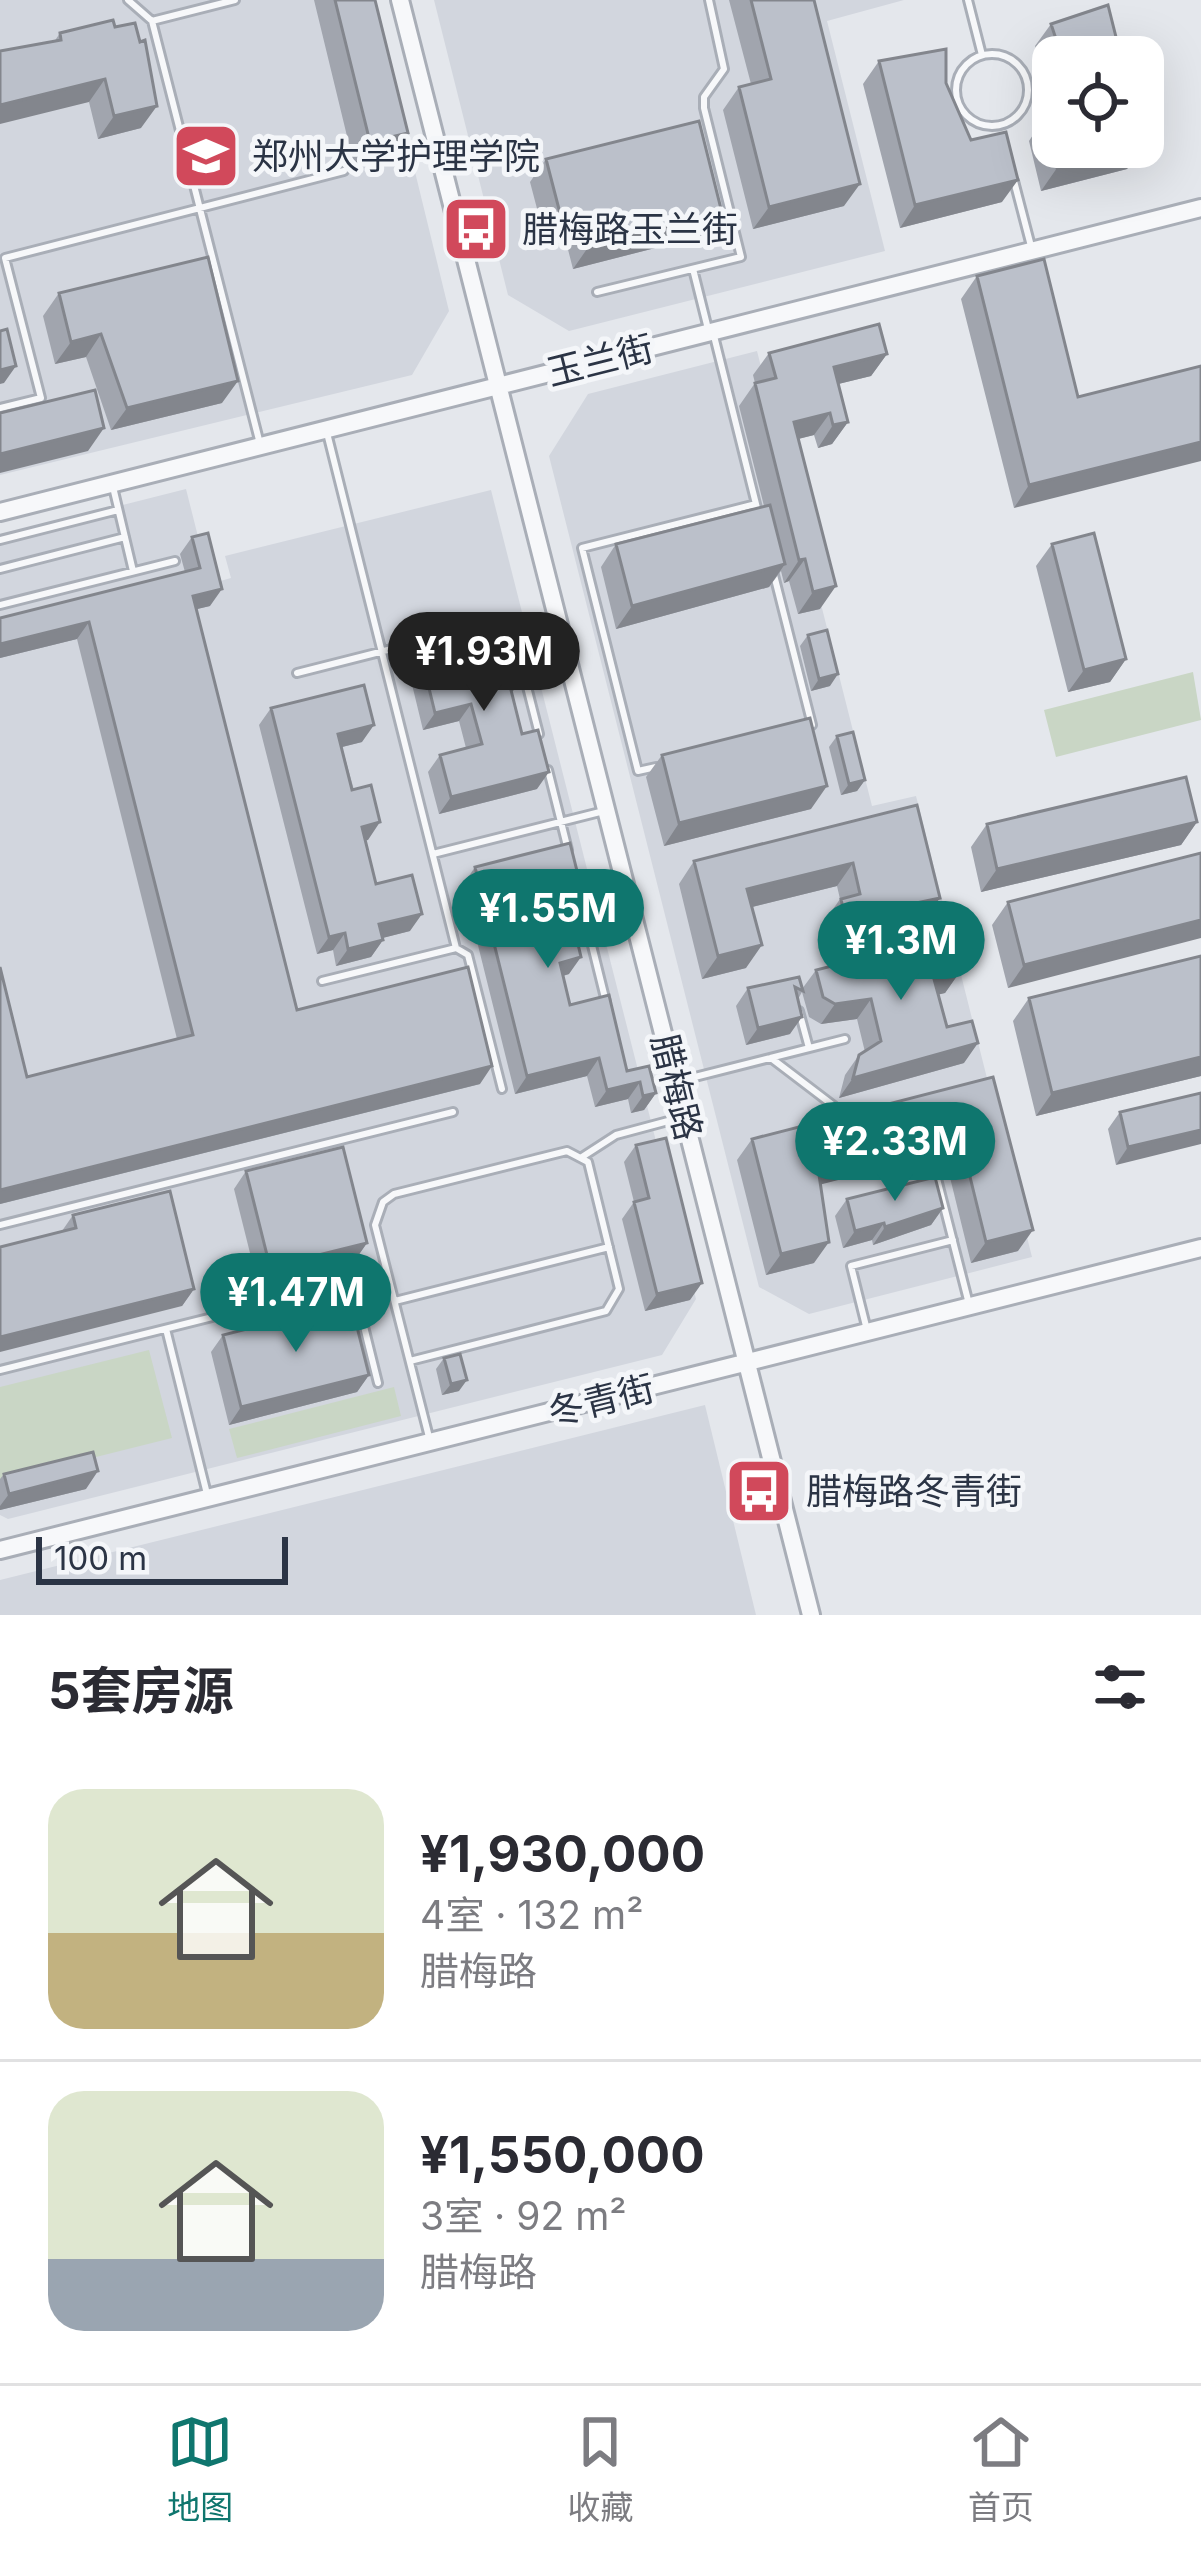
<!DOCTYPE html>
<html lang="zh">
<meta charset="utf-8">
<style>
body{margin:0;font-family:Inter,"Noto Sans SC",sans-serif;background:#f7f7f7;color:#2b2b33;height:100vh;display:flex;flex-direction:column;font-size:45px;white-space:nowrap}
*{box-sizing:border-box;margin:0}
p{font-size:39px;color:#7c7c81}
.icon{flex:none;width:66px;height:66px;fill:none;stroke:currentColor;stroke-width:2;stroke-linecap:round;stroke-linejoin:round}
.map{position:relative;height:1615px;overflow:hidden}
.panel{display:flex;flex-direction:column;background:#fff;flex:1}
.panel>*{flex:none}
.controls{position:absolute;left:1032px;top:36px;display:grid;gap:24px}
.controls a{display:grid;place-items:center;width:132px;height:132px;border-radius:24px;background:#fff;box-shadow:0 12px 48px #0002;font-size:60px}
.scale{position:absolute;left:36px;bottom:30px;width:252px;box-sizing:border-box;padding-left:12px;border:6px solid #2b3445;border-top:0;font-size:33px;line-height:42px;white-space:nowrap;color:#2b3445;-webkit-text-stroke:9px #f4f6f9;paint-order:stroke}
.price{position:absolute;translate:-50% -102px;padding:0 27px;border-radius:42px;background:#0f766e;color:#fff;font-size:39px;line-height:78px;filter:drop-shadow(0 3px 6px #0008)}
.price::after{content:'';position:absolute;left:50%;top:72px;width:36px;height:27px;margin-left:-18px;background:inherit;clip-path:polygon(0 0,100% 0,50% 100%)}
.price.selected{background:#222;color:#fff}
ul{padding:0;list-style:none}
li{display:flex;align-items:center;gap:36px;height:300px;padding:0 48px}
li+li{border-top:3px solid #e1e1e2}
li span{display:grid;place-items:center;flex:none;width:336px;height:240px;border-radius:36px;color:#555}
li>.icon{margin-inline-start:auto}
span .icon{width:144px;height:144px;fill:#fffc;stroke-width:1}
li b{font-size:51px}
h2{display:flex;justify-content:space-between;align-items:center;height:144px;padding:0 48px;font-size:51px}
.tab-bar{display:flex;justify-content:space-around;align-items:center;height:168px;border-top:3px solid #e1e1e2;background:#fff;font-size:33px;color:#7c7c81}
.tab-bar a{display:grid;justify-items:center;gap:6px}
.tab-bar .selected{color:#0f766e}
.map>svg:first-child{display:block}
.built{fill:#d2d6de}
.green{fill:#c9d6c5}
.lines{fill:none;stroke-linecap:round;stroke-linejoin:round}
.service-casing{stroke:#a9aeb7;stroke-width:12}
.tertiary-casing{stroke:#a9aeb7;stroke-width:22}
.service{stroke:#f7f8fa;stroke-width:6}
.tertiary{stroke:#f7f8fa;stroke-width:16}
.wall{fill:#a1a5ae}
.shaded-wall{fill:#83868d}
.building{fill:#bbc0ca;stroke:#83868d;stroke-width:3}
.labels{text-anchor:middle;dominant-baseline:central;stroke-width:10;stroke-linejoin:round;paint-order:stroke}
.poi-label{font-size:36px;fill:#2b3445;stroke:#f4f6f9;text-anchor:start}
.street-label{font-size:36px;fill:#2b3445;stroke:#f4f6f9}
</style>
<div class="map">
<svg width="1201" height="1615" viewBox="0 0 1201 1615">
<rect width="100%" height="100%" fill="#e4e7ec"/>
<path class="built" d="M0,0h373l76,311 -37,64 -412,100z
M434,0h470l-77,21 58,230 -316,80 -61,-36z
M757,351l115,455 44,-10 116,461 -223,57 -50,-27 -210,-831 39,-62z
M186,489l24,95 21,-6 -6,-22 266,-66 205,809 -34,56 -654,164 -8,-4v-979z
M705,1405l51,210h-756v-35z"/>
<path class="green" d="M1193,672l8,48 -145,37 -12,-47z
M149,1350l23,88 -172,43v-94z
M394,1387l7,29 -164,42 -8,-29z"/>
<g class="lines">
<defs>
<path id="service" d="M128,0l24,21 107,419
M968,0l14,55
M152,21l83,-21
M956 90a36 36 0 1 1 72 0a36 36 0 1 1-72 0Z
M1014,181l18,69
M693,269l15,60
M597,292l144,-35 -37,-149v-11l20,-28 -15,-69
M714,336l45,180
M0,408l41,-10 -36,-140 339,-87
M113,487l20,84
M0,540l118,-30
M0,569l125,-32
M774,575l38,150
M0,605l175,-44
M523,671l16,63
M297,673l213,-54 4,16
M656,767l-18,4 -56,-223 174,-44
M548,770l20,80
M433,854l171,-43
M576,881l30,121
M456,948l12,7 34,134
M322,981l134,-33 -129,-515
M799,1011l10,37
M771,1058l63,48
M679,1081l166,-42
M582,1157l34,-22 67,-18
M934,1167l35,137
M0,1225l453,-113
M395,1301l214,-54
M166,1329l41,165
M867,1330l-16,-64 102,-26
M410,1361l196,-50 13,-22 -31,-127 -21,-11 -173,43 -11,8 -8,23 55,216
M0,1370l353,-88 25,101"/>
<path id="tertiary" d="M400,0l411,1615
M0,512l1201,-304
M0,1550l1201,-302"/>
</defs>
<use href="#service" class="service-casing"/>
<use href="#tertiary" class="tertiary-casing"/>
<use href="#service" class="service"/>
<use href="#tertiary" class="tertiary"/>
</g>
<path class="wall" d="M314,0h61l33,133 -16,23 -38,9z
M729,0h85l30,206 -91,23 -30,-119 16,-23 12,-3z
M113,20l28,108 -43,11 -9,-37 -35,-60 6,-9z
M1051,24l70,33h-68v42l-18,-53z
M879,61l67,22 25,57 31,62 -102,26 -37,-144z
M1044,118l99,29 -16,22 -86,22 -12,-50z
M546,159l160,76 -133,34 -9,-35 -19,5 -15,-57z
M977,276l101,121 123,-31 -187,142 -53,-209z
M59,293l163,110 -111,27 -25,-73 -31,7 -12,-48z
M769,353l118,1 -16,22 -33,8 10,38 -16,22 -14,4 -4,-13 -16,4 22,170 -22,5 -9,-33 -5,2 -3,-12 -12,16 -153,42 -15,-62 15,-23 148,-38 -25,-100 16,-23 -2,-8z
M192,537l18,69 -14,3 101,401 183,74 -480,120v-237l27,110 150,-38 -100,-400 -77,19v-40l185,-46 -5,-18z
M1052,544l74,115 -16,23 -42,10 -32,-126z
M808,635l22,51 -19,5 -11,-45z
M421,655l104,19 -13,17 25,98 -98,25 -11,-42 12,-17 26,-7 -7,-27 -36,9 -14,-58z
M271,708l91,34 -20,5 26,93h-3l11,44 34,47 -28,7 1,2 -12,17 -35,9 -3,-16 -16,4 -58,-229z
M837,736l28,44 -8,11 -16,4 -12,-48z
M662,755l149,54 -147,37 -18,-69z
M917,805l7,115 -94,21 -5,-20 15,-22 -3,-13 -85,21 -6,61 -44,11 -23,-95 15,-23z
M1197,822l-16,23 -200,47 -10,-45 16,-23z
M1201,853l-193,135 -16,-63 16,-23z
M475,867l104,12 -12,17 -22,6 5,22 19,50 -6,2 7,29 57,66 29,22 -12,17 -13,3 -3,-14 -33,8 -8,-31 -72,18 -52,-209z
M1201,956v120l-165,40 -23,-95 16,-23z
M816,970l143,3 -14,20 -6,1 8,33 17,36 -125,35 6,-23 14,-20 6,-3 -8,-33 -36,5 -12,-7 -7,-25 -4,7 -8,35 -44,11 -10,-39 12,-18 51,-11 3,12z
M993,1077l25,174 -47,12 -27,-110 -124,31 -6,79 -48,12 -29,-115 15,-21z
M1201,1093l-85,72 -8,-36 12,-17z
M636,1145l54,155 -45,11 -23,-92 12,-17 -10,-40z
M246,1171l121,72 -12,17 -97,25 -24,-96z
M847,1199l96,9 -12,17 -58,20 -1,-5 -29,8 -8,-32z
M73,1215l121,74 -12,17 -120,-75z
M223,1335l146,40 -12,17 -128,33 -18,-73z
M444,1358l15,33 -17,4 -6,-26z
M4,1474l82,15 -86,21v-31z"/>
<path class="shaded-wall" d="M105,79l-16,23 -89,22v-19z
M157,106l-16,22 -43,11 16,-23z
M408,133l-16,23 -38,9 16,-23z
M1143,147l-16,22 -86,22 16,-23z
M1018,180l-16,22 -102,26 15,-23z
M860,184l-16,22 -91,23 16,-22z
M580,212l-16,22 -19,5 16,-22z
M722,213l-16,22 -133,34 16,-23z
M101,334l-15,23 -31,7 16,-22z
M887,354l-16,22 -53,13 16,-22z
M16,366l-12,17 -4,1v-14z
M238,381l-16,22 -111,27 16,-22z
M830,413l-16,22 -36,9 16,-22z
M848,422l-16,22 -14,4 15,-23z
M104,428l-16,23 -88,22v-19z
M1201,442v19l-187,47 15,-23z
M805,559l-16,22 -5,2 15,-23z
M785,564l-16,23 -153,42 16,-23z
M836,586l-16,23 -22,5 15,-22z
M222,589l-12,17 -29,7 12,-17z
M89,622l-12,17 -77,19v-14z
M1126,659l-16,23 -42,10 16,-22z
M525,674l-12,17 -17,4 12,-17z
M838,674l-8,12 -19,5 8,-12z
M471,704l-12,17 -36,9 12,-17z
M374,725l-12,17 -36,9 12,-17z
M549,772l-12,17 -98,25 12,-17z
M865,780l-8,11 -16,4 8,-11z
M827,786l-16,23 -147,37 15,-23z
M380,822l-12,18 -18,4 12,-17z
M1197,822l-16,23 -200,47 16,-23z
M853,863l-16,23 -105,26 15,-23z
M579,879l-12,17 -38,10 12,-17z
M940,898l-16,22 -94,21 15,-23z
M422,914l-12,17 -43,11 12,-18z
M1201,920v18l-193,50 16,-23z
M345,933l-12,17 -16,4 12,-17z
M383,940l-12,17 -35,9 12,-17z
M762,945l-16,23 -44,11 16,-23z
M581,957l-12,17 -21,6 12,-17z
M959,973l-14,20 -25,6 14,-20z
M871,999l-14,20 -36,5 14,-20z
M802,1017l-12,17 -44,11 12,-17z
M978,1043l-14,20 -125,35 14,-20z
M1201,1057v19l-165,40 16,-23z
M599,1058l-12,18 -72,18 12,-18z
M492,1066l-12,18 -480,120v-14z
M640,1082l-12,17 -33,8 12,-17z
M656,1093l-12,17 -13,3 12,-17z
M1201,1130v14l-85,21 12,-18z
M959,1132l-15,21 -141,36 15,-21z
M943,1208l-12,17 -58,20 12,-18z
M884,1223l-12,17 -29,8 12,-17z
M1033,1230l-15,21 -47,12 15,-21z
M829,1242l-15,21 -48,12 15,-21z
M367,1243l-12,17 -97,25 12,-18z
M702,1283l-12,17 -45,11 12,-17z
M194,1289l-12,17 -182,46v-15z
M369,1375l-12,17 -128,33 12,-18z
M467,1380l-8,11 -17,4 9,-11z
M98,1471l-12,18 -86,21v-4l9,-12z"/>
<path class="building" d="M335,0h40l33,133 -38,9z
M751,0h63l46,184 -91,23 -30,-120 32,-8z
M1108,5l13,52h-59l-11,-33z
M113,20l2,7 20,-4 5,19 5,-2 12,66 -43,10 -9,-37 -105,26v-54l61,-11 -1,-7z
M946,49v34l25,57 35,-8 12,48 -103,25 -36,-144z
M1053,116v31h88l-84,21 -13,-50z
M699,121l23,92 -133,33 -9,-34 -19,5 -15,-58z
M208,257l30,124 -111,27 -26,-74 -30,8 -12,-49z
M1044,259l34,138 123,-31v76l-172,43 -52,-209z
M879,324l8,30 -53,13 14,55 -15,3 -3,-12 -36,9 42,164 -23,6 -8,-33 -6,1 -44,-177 21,-5 -7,-25z
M7,329l9,37 -16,4v-39z
M95,390l9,38 -104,26v-41z
M770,505l15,59 -153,42 -16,-62z
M208,533l14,56 -29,7 104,414 171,-43 24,99 -492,124v-223l27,110 166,-42 -104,-413 -89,22v-26l200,-50 -8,-31z
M1094,533l32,126 -42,11 -32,-126z
M827,630l11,44 -19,5 -11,-44z
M514,632l11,42 -17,4 14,56 16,-4 11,42 -98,25 -11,-42 42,-11 -11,-40 -36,9 -14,-58z
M364,685l10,40 -36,9 14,56 19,-5 9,37 -18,5 14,57 36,-9 10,39 -43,10 4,16 -35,9 -3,-16 -16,4 -58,-229z
M810,718l17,68 -148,37 -17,-68z
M853,732l12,48 -16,4 -12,-48z
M1186,777l11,45 -200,47 -10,-45z
M917,805l23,93 -95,20 -4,-19 19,-5 -7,-31 -106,26 15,56 -44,11 -24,-95z
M570,843l9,36 -38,10 9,35 22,-5 9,38 -21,6 10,42 39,-10 18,76 22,-5 7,27 -13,3 -3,-14 -33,8 -8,-32 -72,18 -52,-209z
M1201,853v67l-177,45 -16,-63z
M950,936l9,37 -25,6 13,48 25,-6 6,22 -125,35 6,-23 22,-14 -10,-42 -36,5 -12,-7 -7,-27z
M1201,956v101l-149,36 -23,-95z
M799,977l4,14 -8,-4 7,30 -44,11 -10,-40z
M993,1077l40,153 -47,12 -27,-110 -141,36 11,74 -48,12 -29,-115z
M1201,1093v37l-73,17 -8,-35z
M666,1138l36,145 -45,11 -23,-92 15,-4 -13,-53z
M343,1147l24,96 -97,24 -24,-96z
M935,1177l8,31 -58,19 -1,-4 -29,8 -8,-32z
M170,1191l24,98 -194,48v-90l76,-19 -3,-13z
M351,1303l18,72 -128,32 -18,-72z
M460,1354l7,26 -16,4 -7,-26z
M93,1452l5,19 -89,23 -5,-20z"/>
<defs>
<symbol id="university-square" viewBox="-11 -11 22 22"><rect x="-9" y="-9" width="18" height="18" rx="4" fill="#d1495b" stroke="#f4f6f9"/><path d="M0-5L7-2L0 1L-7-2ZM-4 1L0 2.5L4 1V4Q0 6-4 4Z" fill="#fff"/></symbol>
<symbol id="bus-square" viewBox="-11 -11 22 22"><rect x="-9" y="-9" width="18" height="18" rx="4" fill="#d1495b" stroke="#f4f6f9"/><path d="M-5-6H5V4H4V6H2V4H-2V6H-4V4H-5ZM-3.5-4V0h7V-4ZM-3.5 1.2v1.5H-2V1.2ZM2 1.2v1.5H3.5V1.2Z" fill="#fff"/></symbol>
</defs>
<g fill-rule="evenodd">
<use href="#university-square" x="168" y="118" width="76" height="76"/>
<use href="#bus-square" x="438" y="191" width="76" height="76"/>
<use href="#bus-square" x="721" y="1453" width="76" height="76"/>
</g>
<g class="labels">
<g class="poi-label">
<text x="252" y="156">郑州大学护理学院</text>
<text x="522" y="229">腊梅路玉兰街</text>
<text x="806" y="1491">腊梅路冬青街</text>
</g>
<g class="street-label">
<text transform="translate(600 360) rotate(-14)">玉兰街</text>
<text transform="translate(677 1087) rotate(76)">腊梅路</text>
<text transform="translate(601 1400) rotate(-14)">冬青街</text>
</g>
</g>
</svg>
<div class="controls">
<a><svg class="icon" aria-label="locate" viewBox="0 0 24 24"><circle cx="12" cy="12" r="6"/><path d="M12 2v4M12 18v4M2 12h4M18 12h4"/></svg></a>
</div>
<div class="scale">100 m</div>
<b class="price selected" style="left:484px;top:714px">¥1.93M</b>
<b class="price" style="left:548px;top:971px">¥1.55M</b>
<b class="price" style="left:901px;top:1003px">¥1.3M</b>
<b class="price" style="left:895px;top:1204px">¥2.33M</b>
<b class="price" style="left:296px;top:1355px">¥1.47M</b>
</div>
<section class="panel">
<h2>5套房源<svg class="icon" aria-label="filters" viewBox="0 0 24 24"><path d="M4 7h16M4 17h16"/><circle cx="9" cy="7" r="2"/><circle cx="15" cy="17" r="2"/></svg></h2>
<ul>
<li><span style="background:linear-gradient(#dfe7d0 60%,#c2b280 0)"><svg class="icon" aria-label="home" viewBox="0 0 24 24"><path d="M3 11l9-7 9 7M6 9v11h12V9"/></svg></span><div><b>¥1,930,000</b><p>4室 · 132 m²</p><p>腊梅路</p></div></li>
<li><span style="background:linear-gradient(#dfe7d0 70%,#9aa5b1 0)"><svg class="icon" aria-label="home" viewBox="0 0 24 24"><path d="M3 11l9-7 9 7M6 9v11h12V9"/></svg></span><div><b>¥1,550,000</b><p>3室 · 92 m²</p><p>腊梅路</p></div></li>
</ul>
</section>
<nav class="tab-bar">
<a class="selected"><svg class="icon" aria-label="map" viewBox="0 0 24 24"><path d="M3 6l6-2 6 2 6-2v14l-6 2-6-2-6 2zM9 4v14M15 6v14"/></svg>地图</a>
<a><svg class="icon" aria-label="saved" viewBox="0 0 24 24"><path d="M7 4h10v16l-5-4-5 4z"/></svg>收藏</a>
<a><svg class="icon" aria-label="home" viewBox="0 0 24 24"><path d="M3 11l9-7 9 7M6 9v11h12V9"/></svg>首页</a>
</nav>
